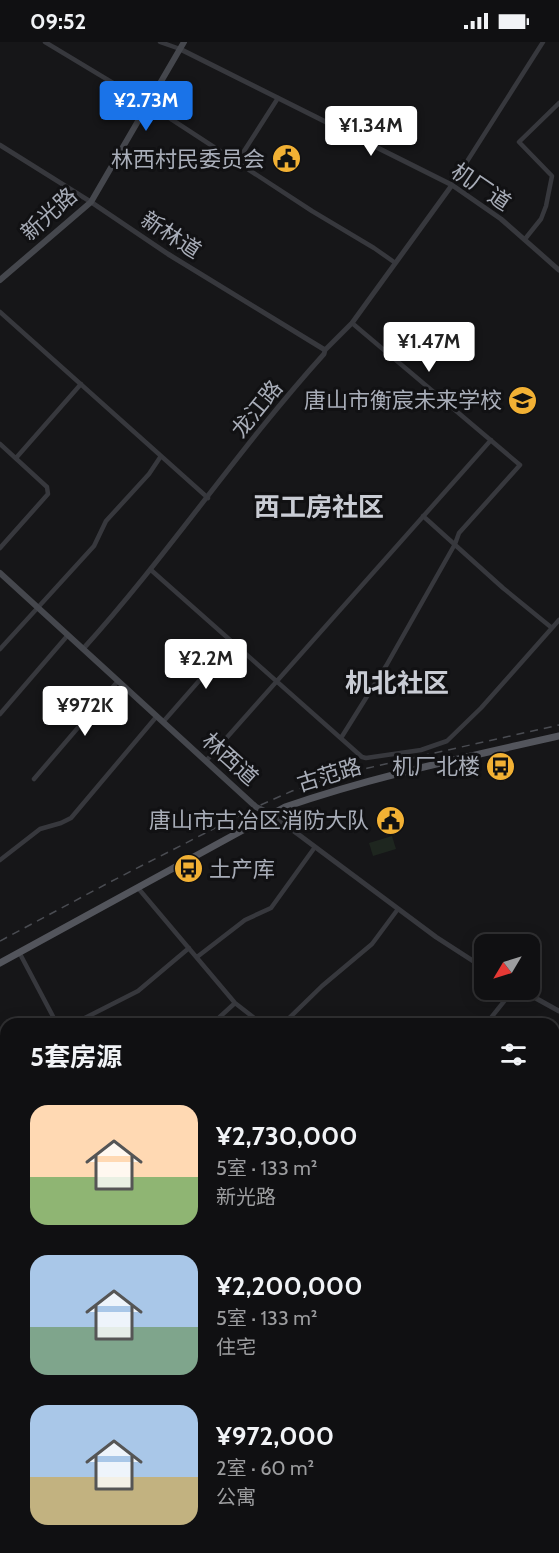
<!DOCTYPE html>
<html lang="zh">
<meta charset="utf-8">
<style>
body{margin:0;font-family:Cabin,"Noto Sans SC",sans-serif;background:#19191b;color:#f1f3f6;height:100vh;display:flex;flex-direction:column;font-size:22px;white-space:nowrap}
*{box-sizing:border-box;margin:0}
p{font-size:20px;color:#9c9d9f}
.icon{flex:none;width:33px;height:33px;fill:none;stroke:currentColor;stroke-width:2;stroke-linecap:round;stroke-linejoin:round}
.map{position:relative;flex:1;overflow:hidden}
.sheet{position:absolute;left:0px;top:976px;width:560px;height:536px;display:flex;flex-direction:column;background:#101012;border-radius:18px 18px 0 0;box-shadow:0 3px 15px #0003,0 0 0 2px #303032}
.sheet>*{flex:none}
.needle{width:39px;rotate:232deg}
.buttons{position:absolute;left:474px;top:892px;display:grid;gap:12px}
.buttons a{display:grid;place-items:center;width:66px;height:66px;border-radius:12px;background:#101012;box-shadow:0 3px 15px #0003,0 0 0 2px #303032;font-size:30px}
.price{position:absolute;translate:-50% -51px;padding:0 14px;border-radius:6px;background:#fff;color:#222;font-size:20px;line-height:39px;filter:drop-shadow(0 2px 3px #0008)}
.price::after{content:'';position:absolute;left:50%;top:36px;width:18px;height:14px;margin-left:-9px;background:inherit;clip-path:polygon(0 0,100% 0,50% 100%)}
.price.active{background:#1a73e8;color:#fff}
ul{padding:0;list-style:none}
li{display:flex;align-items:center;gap:18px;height:150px;padding:0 30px}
li span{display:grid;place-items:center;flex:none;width:168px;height:120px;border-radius:18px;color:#555}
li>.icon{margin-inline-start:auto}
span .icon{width:72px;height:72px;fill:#fffc;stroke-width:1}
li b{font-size:26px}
h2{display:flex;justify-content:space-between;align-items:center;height:72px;padding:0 30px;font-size:26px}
.status{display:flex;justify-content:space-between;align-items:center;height:42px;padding:0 30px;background:#101012;direction:ltr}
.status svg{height:16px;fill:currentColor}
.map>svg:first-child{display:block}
.green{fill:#1e261f}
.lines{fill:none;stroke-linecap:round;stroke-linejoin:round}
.river{stroke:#2c353c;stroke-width:10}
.minor{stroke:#37383d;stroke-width:4.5}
.tertiary{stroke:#37383d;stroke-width:5}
.secondary{stroke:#45474d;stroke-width:6}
.primary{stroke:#53555c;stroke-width:7}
.rail{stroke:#4a4c52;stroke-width:1.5;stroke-dasharray:8 6;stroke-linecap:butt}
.labels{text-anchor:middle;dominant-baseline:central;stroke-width:6;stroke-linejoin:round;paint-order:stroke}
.poi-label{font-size:22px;fill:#a8adb8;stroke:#111113;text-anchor:end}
.street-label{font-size:22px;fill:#a8adb8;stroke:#111113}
.quarter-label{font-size:26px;font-weight:bold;fill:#c9ccd4;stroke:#111113}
</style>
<div class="status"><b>09:52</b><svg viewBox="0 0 49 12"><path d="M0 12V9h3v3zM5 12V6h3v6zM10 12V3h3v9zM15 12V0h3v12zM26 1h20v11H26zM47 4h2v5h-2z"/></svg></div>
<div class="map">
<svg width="559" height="1511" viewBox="0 0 559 1511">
<rect width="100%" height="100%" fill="#161618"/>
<path class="green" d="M392,794l4,13 -23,7 -4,-13z"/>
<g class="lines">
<path class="river" d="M554,1295l5,-1
M0,1342l6,1"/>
<path class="minor" d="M45,0l103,62 164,107 62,37 20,14
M160,0l20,7
M237,120l41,-64
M452,143l91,-143
M525,197l16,-20 5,-13 6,-30 -33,-34 40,-39
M0,270l208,186
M0,402l47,43 1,7 -48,54
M16,416l65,-74
M423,474l80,72 49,40
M151,528l211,187 4,1 55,-8 26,-9 34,-33 78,-88
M0,607l94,-103 12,-25 43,-47 12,-18
M0,672l68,-79
M163,680l70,-80
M341,696l45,-72 69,-122 4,-11 61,-68 -168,-142
M206,719l285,-321
M34,737l84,-98
M0,818l40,-31 21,-6 10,-5 86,-102
M138,846l97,115 27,21
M19,910l38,72
M197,915l48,-37 26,-12 44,-61
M73,982l65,-33 51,-43
M212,982l23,-21
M283,982l39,-38 50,-42 26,-35
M486,982l27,-34
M554,1146l5,-7"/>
<path class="tertiary" d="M180,7l272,136 49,34 58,51
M0,103l91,57 77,52 157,96
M83,607c85,-94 156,-201 241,-295l1,-4 27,-27 100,-138
M271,772l165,123 48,31
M521,948l38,21
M0,1452l6,4
M71,1506l6,5"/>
<path class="secondary" d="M0,238l91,-78 93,-160
M0,531l256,234 15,7"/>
<path class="primary" d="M0,921l285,-156c89,-31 182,-50 274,-71"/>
<path class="rail" d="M0,899l110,-59 146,-75 36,-16 31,-11 45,-12 191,-43"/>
</g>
<defs>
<symbol id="civic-disc" viewBox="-11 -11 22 22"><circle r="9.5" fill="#f2b134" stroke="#111113"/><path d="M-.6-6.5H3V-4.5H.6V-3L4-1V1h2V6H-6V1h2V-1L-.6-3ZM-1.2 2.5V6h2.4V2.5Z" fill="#111"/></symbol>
<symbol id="school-disc" viewBox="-11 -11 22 22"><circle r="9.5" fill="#f2b134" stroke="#111113"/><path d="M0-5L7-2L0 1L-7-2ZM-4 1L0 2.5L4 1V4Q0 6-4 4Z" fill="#111"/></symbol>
<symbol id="bus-disc" viewBox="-11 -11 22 22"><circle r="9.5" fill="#f2b134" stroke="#111113"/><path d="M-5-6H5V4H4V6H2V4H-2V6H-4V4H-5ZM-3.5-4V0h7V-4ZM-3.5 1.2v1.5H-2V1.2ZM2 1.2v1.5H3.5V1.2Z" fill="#111"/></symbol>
</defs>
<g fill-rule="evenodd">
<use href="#civic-disc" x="270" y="100" width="33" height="33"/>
<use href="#school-disc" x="506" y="342" width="33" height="33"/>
<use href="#bus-disc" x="484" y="708" width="33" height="33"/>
<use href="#civic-disc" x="374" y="762" width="33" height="33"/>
<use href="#bus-disc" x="172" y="810" width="33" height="33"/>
</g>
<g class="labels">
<g class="poi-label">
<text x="265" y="117">林西村民委员会</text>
<text x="502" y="358">唐山市衡宸未来学校</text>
<text x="480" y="724">机厂北楼</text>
<text x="369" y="778">唐山市古冶区消防大队</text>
<text x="209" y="827" text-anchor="start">土产库</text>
</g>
<g class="street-label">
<text transform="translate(481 145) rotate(34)">机厂道</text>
<text transform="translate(49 172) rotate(-42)">新光路</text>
<text transform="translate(171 193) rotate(33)">新林道</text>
<text transform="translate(257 367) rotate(-51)">龙江路</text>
<text transform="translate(230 717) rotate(42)">林西道</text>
<text transform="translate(329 733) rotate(-17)">古范路</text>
</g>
<g class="quarter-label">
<text x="319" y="465">西工房社区</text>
<text x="397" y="641">机北社区</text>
</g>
</g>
</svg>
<div class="buttons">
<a><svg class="needle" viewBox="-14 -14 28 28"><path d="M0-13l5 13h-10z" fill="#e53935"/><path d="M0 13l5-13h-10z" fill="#9c9d9f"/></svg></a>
</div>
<b class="price active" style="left:146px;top:90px">¥2.73M</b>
<b class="price" style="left:371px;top:115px">¥1.34M</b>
<b class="price" style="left:429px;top:331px">¥1.47M</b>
<b class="price" style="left:206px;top:648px">¥2.2M</b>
<b class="price" style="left:85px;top:695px">¥972K</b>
<section class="sheet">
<h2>5套房源<svg class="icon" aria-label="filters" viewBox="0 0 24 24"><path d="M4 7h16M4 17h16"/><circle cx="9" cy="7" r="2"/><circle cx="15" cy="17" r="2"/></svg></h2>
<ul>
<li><span style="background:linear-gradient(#ffd9b3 60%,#8fb573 0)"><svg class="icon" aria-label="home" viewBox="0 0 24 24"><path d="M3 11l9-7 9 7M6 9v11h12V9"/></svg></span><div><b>¥2,730,000</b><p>5室 · 133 m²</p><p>新光路</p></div></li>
<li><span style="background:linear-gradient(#a9c7e8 60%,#7fa58c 0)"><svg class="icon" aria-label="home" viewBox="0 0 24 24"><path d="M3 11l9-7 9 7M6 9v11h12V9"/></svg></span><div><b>¥2,200,000</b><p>5室 · 133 m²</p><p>住宅</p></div></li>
<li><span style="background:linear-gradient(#a9c7e8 60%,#c2b280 0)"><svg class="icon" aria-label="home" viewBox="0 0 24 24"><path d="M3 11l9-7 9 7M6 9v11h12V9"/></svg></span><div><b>¥972,000</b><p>2室 · 60 m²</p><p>公寓</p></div></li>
</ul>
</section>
</div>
